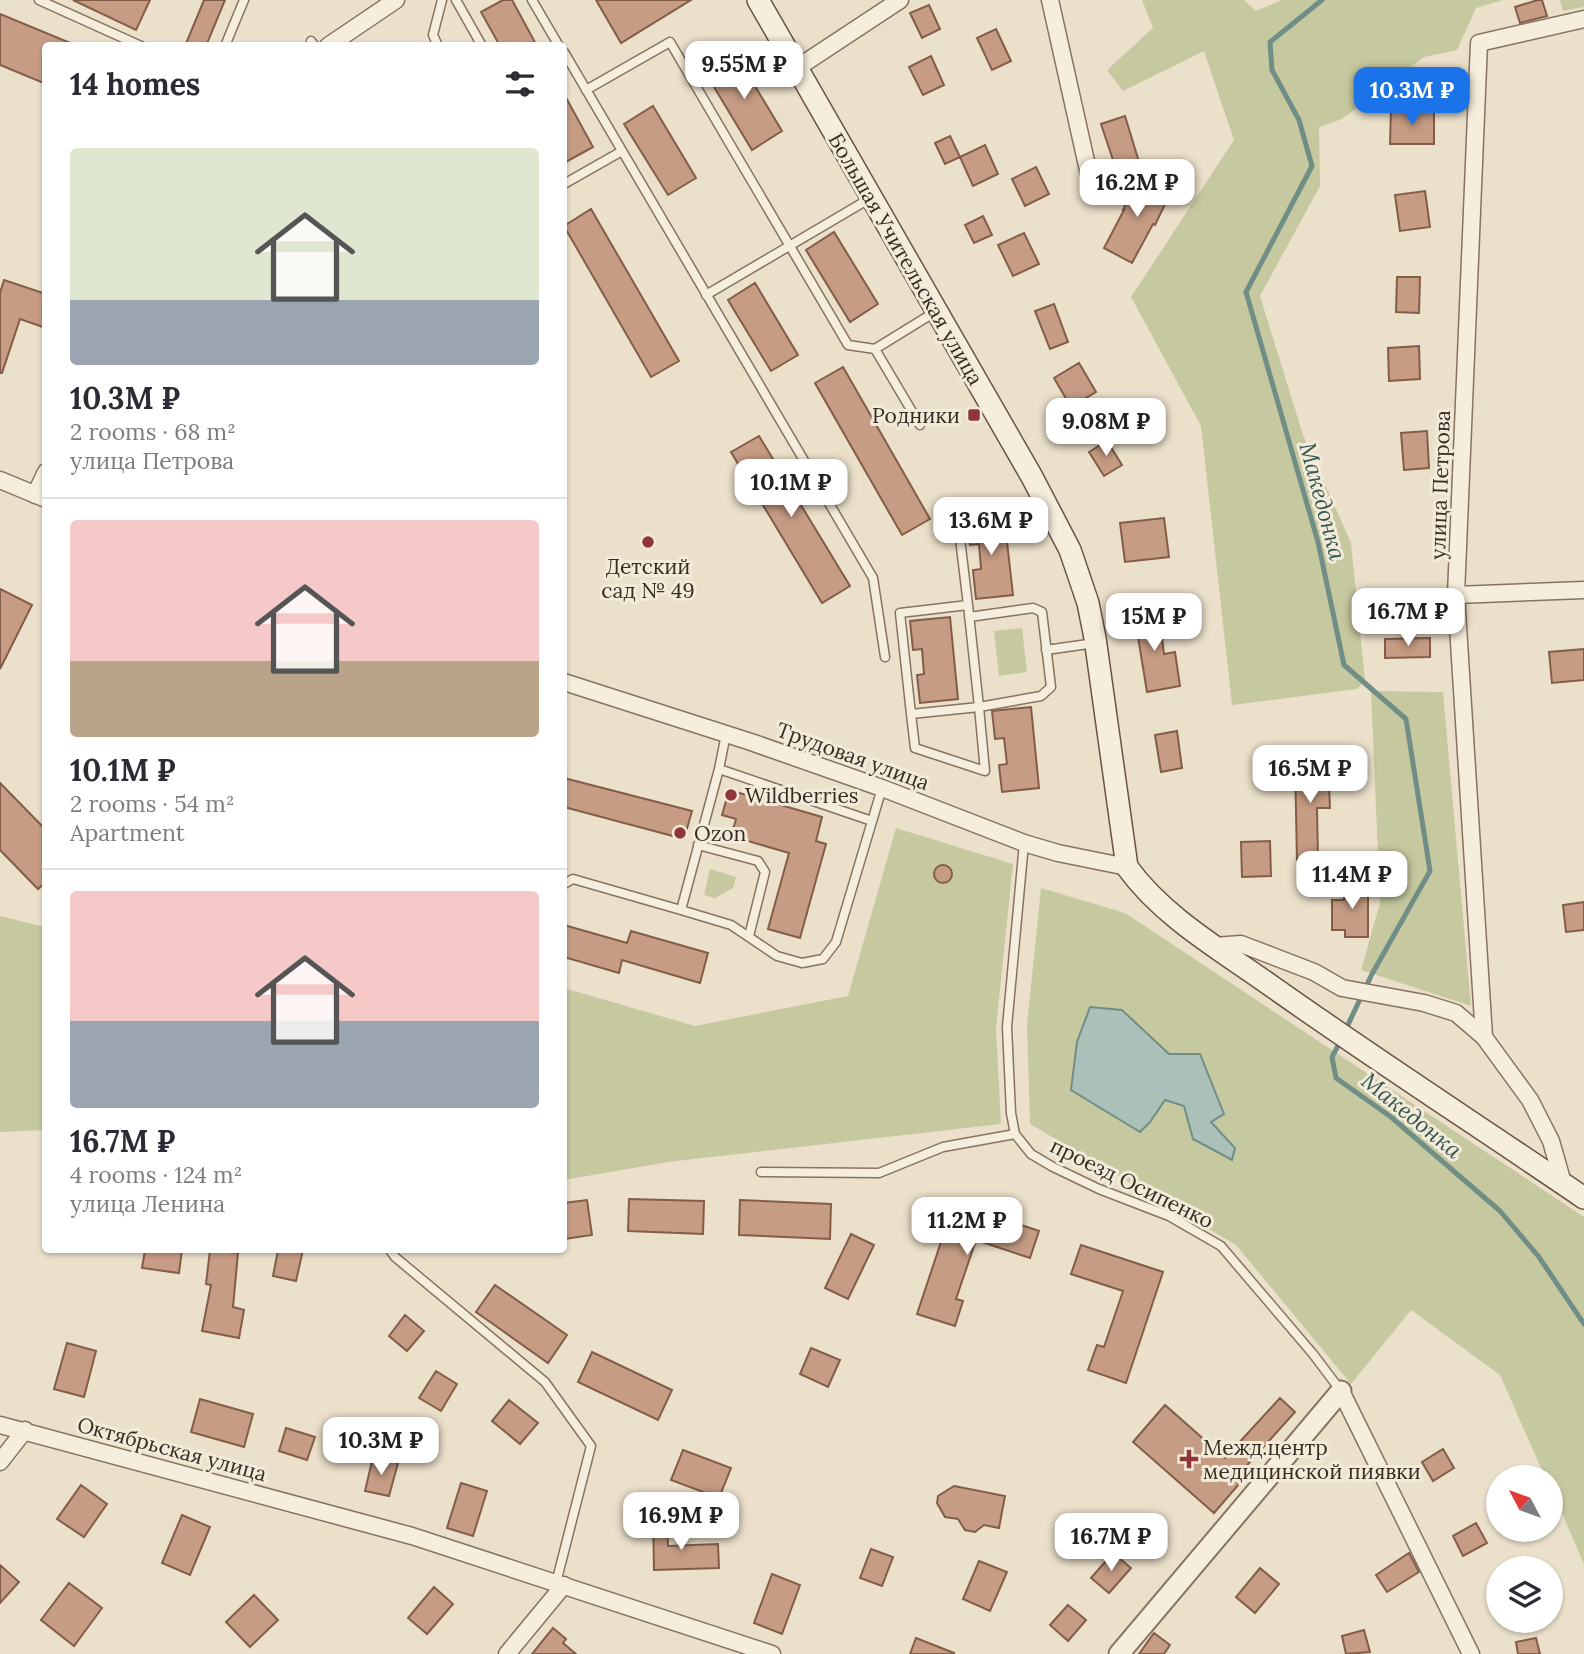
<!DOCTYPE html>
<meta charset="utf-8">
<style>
body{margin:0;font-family:Lora,serif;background:#f2f2f3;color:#2b2b33;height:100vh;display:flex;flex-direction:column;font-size:26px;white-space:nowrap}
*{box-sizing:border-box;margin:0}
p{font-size:23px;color:#7c7c81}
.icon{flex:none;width:38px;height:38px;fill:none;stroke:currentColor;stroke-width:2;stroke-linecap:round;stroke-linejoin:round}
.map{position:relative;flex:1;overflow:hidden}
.sheet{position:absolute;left:42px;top:42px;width:525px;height:1211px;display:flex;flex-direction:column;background:#fff;border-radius:7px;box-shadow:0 2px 5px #0004}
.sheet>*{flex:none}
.needle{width:46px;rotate:311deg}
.controls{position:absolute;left:1486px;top:1465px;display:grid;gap:14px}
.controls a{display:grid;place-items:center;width:77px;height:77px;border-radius:50%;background:#fff;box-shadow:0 2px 5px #0004;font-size:35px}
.price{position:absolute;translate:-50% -60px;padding:0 16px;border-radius:14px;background:#fff;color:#222;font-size:23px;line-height:46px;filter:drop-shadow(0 2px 4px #0008)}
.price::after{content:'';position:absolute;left:50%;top:42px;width:21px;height:16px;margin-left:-10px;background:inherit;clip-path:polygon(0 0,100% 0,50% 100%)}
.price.active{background:#1a73e8;color:#fff}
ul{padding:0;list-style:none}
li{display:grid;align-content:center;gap:14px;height:371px;padding:0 28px}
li+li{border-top:2px solid #e1e1e2}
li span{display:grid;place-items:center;height:217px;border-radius:7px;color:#555}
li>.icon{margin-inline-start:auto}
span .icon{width:126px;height:126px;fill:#fffc;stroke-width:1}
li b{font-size:30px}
h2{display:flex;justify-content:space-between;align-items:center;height:84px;padding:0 28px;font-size:30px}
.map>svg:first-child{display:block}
.green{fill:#c6c99f}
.water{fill:#aac0b9;stroke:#718e86;stroke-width:2}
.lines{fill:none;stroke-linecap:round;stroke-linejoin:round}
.stream{stroke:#718e86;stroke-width:5}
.building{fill:#c69c84;stroke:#835d48;stroke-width:2}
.service-casing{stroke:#867360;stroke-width:11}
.minor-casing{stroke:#867360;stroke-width:19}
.tertiary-casing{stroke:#867360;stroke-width:23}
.secondary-casing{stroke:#695443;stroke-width:24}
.service{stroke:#f6eedd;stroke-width:8}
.minor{stroke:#f6eedd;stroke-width:16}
.tertiary{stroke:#f6eedd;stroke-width:19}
.secondary{stroke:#f6eedd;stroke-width:21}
.poi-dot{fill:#90353a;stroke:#f3ebd9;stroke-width:2.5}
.labels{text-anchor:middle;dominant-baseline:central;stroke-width:6;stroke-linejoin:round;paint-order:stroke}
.street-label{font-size:21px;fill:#382c22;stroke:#f3ebd9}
.poi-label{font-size:21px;fill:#382c22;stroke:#f3ebd9;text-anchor:start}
.water-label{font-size:23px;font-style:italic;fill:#335753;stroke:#f3ebd9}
</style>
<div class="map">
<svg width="1584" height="1654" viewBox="0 0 1584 1654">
<rect width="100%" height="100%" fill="#ebe0ca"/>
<path class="green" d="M1142,0h102l12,11 26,-11h221l-27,8 -19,42 -33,7 -82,62 -23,8 1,59 -60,110 43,139 48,108 14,137 -8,9 -125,16 -31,-279 -70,-129 103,-157 -30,-89 -81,40 -16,-21 46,-42z
M1560,0h24v7l-21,4z
M1022,628l5,44 -28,4 -5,-45z
M1371,691l72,1 28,314 -110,-36 19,-67z
M896,828l117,36 -17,164 5,96 -333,38 -104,18v-192l131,38 153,-30z
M710,869l26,8 -3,11 -18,10 -11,-3z
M1041,888l84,25 459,304v347l-33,-76 -1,-11h-5l-45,-102 -89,-65 -60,74 -115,-139 -206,-121 -3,-99z
M0,916l45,11v203l-45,2z"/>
<path class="water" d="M1090,1007l32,3 47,44h31l24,60 -13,8 24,26 -3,12 -39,-21 -9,-33 -19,-6 -15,22 -10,10 -69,-42 6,-48z"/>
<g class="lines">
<path class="stream" d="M1322,0l-52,42 2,28 27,50 13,46 -66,126 72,250 26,123 62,54 24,152 -58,103 -27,57
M1341,1040l-9,17 4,21 55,39 109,94 39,46 45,67"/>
</g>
<path class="building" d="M73,0h77l-14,30z
M204,0h21l-19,46h-21z
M503,0h9l25,46h-37l-19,-34z
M596,0h95l-70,43z
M1538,0h4l5,16 -27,7 -5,-16z
M929,5l11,24 -18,9 -12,-25z
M0,14l75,31 -29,1v38l-46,-19z
M996,29l15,32 -19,9 -15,-32z
M735,53l47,78 -30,19 -47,-78z
M931,56l13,29 -21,10 -14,-28z
M564,94l29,53 -29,16z
M653,106l43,72 -28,17 -44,-71z
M1391,109h43v35h-44z
M1125,116l15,49 -23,7 -16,-48z
M950,136l10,21 -15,7 -10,-21z
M985,145l13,29 -25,12 -13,-29z
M1036,167l13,27 -24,12 -13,-27z
M1139,176l32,16 -16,33 -2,-1 -21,39 -28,-15 20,-38h-1z
M1425,191l5,36 -30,4 -5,-36z
M591,209l88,152 -28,16 -87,-151z
M983,216l9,19 -18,8 -9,-18z
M834,232l44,72 -28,18 -44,-72z
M1024,233l15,31 -26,12 -15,-31z
M1397,277h23l-1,36 -23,-1z
M4,280l42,14v34l-26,-9 -18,54h-2v-80z
M755,283l43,72 -27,16 -43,-71z
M1054,304l14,38 -18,7 -15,-38z
M1419,346l1,33 -31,2 -1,-33z
M1079,363l17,29 -25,15 -17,-29z
M843,367l87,152 -28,16 -87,-152z
M1427,431l2,37 -25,2 -3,-37z
M759,436l91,150 -28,17 -91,-151z
M1107,441l15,24 -18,11 -15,-24z
M1004,515l9,80 -37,4 -3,-29 8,-1 -2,-25 -9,1 -3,-26z
M1164,518l5,39 -44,5 -5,-39z
M0,589l32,16 -32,64z
M1159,613l5,41 11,-2 5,34 -33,6 -9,-55 -6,1 -3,-21z
M950,617l8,82 -38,4 -3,-28 7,-1 -2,-25 -9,1 -3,-29z
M1430,638v19l-45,1v-19z
M1584,649v31l-32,3 -3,-31z
M1031,707l8,81 -37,4 -3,-27 8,-1 -3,-26 -9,1 -3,-28z
M1177,731l5,37 -21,4 -6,-37z
M1328,762l2,46h-13l1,51 -21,1 -2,-97z
M564,778l128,33 -8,28 -120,-32z
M0,783l46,47v52l-8,7 -38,-39z
M729,790l93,27 -6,24 10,3 -26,94 -32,-9 21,-76 -58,-17 5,-17 -14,-4z
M1270,841l1,35 -29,1 -1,-35z
M934 874a9 9 0 1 1 18 0a9 9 0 1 1-18 0Z
M1344,882h24v55h-23v-7h-13v-30h12z
M1584,902v28l-18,2 -3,-27z
M564,925l63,18 4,-12 77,22 -8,30 -78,-23 -3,13 -55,-16z
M629,1199l75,2 -1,33 -75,-3z
M587,1200l5,35 -28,4v-36z
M740,1200l91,4 -1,35 -91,-4z
M954,1203l85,28 -9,27 -54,-18 -20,59 7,2 -8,25 -38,-12z
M851,1234l23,11 -26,54 -23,-11z
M1081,1245l82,27 -37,111 -38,-13 9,-25 7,2 19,-56 -52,-17z
M145,1250h37l-3,23 -37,-5z
M210,1250l28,3 -5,54 11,3 -5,28 -37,-7 9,-46 -5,-1z
M278,1250h25l-7,31 -23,-5z
M495,1285l72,50 -19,28 -72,-51z
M405,1315l19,16 -17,20 -18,-15z
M67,1343l29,8 -12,46 -30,-8z
M811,1348l29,12 -12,27 -28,-13z
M592,1352l80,38 -14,30 -80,-38z
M436,1371l21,13 -16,27 -22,-13z
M1280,1398l15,14 -54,60 5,4 -32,37 -81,-71 32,-37 60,53z
M200,1399l53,15 -9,33 -53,-15z
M509,1400l29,23 -18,21 -28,-23z
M286,1428l29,9 -8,23 -28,-9z
M1443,1449l11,19 -21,13 -11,-19z
M683,1450l48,18 -12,30 -48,-18z
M373,1457l25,6 -9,33 -24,-5z
M461,1483l26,8 -14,45 -26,-8z
M81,1485l26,19 -23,33 -27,-18z
M954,1486l51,10 -6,32 -15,-3 -9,7 -10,-2 -7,-11 -13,-2 -8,-14 1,-7z
M182,1515l28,12 -20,48 -28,-12z
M653,1519h14l1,27 50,-2 1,24 -65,2z
M1476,1523l11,20 -24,13 -10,-20z
M871,1549l22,8 -11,29 -22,-8z
M1113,1553l18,15 -22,25 -18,-15z
M1409,1553l10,19 -32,20 -11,-17z
M979,1561l28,11 -17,39 -27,-12z
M0,1565l19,17 -19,21z
M1260,1568l19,16 -24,29 -19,-16z
M772,1574l28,11 -18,49 -28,-11z
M69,1583l33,25 -28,38 -33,-26z
M434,1587l19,17 -26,30 -19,-16z
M254,1595l24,25 -28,27 -24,-25z
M1068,1605l18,15 -18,21 -18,-16z
M553,1628l13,11 -3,4 13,11h-44z
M1364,1630l6,22 -24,2 -4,-18z
M1154,1633l16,12 -6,9h-25z
M916,1638l38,15v1h-44z
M1536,1638l4,16h-22l-2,-12z"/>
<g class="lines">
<defs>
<path id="service" d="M39,0l102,46
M456,0l26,46
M532,0l27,46
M311,41l4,5
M225,46l19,-46
M438,46l-5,-11 9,-35
M564,52l309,526 12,79
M586,90l84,-48 178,303 27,4 60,-37
M564,184l58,-33
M706,295l163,-96
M875,349l45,76
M968,605l11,102 -68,7 -11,-101z
M968,605l-11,-91 35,-4
M1046,650l49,-7
M911,714l4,34 70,23 -6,-64 62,-11 10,-9 -9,-75 -9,-4 -64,9
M719,769l153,52
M1024,843l-17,184 4,86 4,21 16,20 22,13 46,22 70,27 52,30 92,108 28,37
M698,845l60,16 7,11 -16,64
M564,884l9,-5 108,31 38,-141 7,-35
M681,910l50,15 46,31 25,7 21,-4 13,-17 46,-154
M761,1172l118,1 64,-26 72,-13
M390,1250l5,7 150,125 46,64 -35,137"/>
<path id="minor" d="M1050,0l40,179
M328,46l68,-46
M797,68l103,-68
M0,480l46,19
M35,495l11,-23
M1456,595l128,-5
M564,682l187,60 131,46 142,55 34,10 69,14
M1215,946l26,-2 73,28 28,16 82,15 32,10 28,24 46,63 21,41 12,42
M1484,1037l-28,-442 23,-552 105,-24
M1341,1391l130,263
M0,1425l412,111 360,118
M0,1462l25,-32
M507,1654l57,-69"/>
<path id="tertiary" d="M1119,1654l222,-263"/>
<path id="secondary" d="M758,0l274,477 38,73 18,53 7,35 32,229c36,50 94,83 143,118 103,73 210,142 314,213"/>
</defs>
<use href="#service" class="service-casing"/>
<use href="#minor" class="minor-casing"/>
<use href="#tertiary" class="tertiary-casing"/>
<use href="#secondary" class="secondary-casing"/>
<use href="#service" class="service"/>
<use href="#minor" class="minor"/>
<use href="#tertiary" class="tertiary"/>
<use href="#secondary" class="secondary"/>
</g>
<g class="poi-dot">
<rect x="967" y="408" width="14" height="14" rx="3.5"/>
<circle cx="648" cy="542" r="7"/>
<circle cx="731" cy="795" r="7"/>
<circle cx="680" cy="833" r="7"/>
<path d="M1185.5 1448.5h7v7h7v7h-7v7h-7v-7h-7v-7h7z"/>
</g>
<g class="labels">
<g class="street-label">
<text transform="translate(906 259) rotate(60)">Большая Учительская улица</text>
<text transform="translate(1440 485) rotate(-88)">улица Петрова</text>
<text transform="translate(853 756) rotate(20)">Трудовая улица</text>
<text transform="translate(1132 1183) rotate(26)">проезд Осипенко</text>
<text transform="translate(172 1449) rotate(15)">Октябрьская улица</text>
</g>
<g class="poi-label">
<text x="960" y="415" text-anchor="end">Родники</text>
<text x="648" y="566" text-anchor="middle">Детский<tspan x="648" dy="24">сад № 49</tspan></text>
<text x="745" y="795">Wildberries</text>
<text x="694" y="833">Ozon</text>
<text x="1203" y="1447">Межд.центр<tspan x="1203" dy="24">медицинской пиявки</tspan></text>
</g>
<g class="water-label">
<text transform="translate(1323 501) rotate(75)">Македонка</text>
<text transform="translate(1412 1115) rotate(39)">Македонка</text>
</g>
</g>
</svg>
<div class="controls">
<a><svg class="needle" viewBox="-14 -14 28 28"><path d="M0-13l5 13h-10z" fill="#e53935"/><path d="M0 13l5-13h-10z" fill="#7c7c81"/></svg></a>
<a><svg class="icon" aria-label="layers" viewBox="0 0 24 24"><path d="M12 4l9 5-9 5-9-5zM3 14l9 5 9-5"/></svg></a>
</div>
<b class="price" style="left:744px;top:101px">9.55M ₽</b>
<b class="price active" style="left:1412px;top:127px">10.3M ₽</b>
<b class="price" style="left:1137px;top:219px">16.2M ₽</b>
<b class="price" style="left:1106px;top:458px">9.08M ₽</b>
<b class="price" style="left:791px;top:519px">10.1M ₽</b>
<b class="price" style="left:991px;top:557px">13.6M ₽</b>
<b class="price" style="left:1408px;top:648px">16.7M ₽</b>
<b class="price" style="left:1154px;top:653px">15M ₽</b>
<b class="price" style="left:1310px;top:805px">16.5M ₽</b>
<b class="price" style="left:1352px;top:911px">11.4M ₽</b>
<b class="price" style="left:967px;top:1257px">11.2M ₽</b>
<b class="price" style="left:381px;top:1477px">10.3M ₽</b>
<b class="price" style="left:681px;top:1552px">16.9M ₽</b>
<b class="price" style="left:1111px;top:1573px">16.7M ₽</b>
<section class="sheet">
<h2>14 homes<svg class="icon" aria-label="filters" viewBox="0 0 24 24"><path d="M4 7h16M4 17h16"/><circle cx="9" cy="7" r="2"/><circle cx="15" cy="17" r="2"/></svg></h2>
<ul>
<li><span style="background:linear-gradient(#dfe7d0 70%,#9aa5b1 0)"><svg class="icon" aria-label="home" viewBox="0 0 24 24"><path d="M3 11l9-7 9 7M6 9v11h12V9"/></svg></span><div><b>10.3M ₽</b><p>2 rooms · 68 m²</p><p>улица Петрова</p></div></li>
<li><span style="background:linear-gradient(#f6c9c9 65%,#b9a48a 0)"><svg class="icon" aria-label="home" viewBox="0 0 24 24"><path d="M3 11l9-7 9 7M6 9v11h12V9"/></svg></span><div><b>10.1M ₽</b><p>2 rooms · 54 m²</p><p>Apartment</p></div></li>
<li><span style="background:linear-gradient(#f6c9c9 60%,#9aa5b1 0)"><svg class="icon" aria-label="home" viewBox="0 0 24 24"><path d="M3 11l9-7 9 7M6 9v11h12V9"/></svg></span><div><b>16.7M ₽</b><p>4 rooms · 124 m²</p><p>улица Ленина</p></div></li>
</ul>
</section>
</div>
